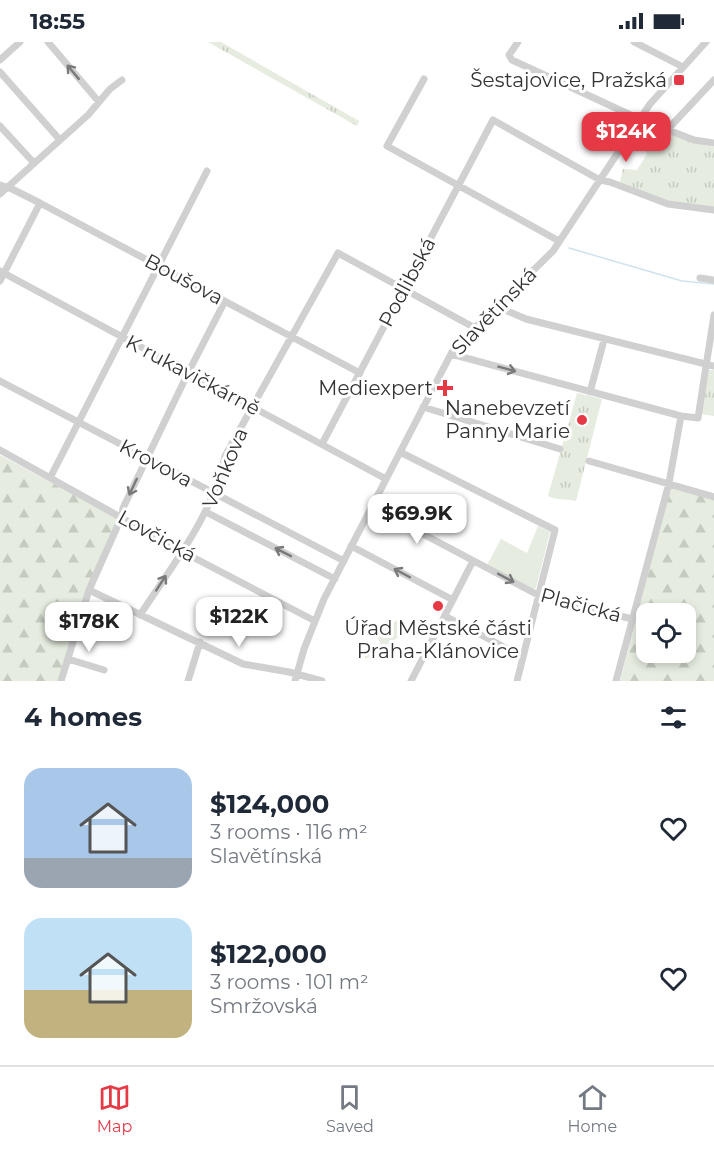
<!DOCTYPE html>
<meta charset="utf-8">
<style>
body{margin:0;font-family:Montserrat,sans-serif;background:#f6f6f7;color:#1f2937;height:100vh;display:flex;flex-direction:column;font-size:22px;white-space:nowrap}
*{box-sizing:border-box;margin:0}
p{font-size:20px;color:#747a83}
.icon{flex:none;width:33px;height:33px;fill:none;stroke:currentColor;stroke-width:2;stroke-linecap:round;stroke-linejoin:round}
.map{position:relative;height:639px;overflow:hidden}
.panel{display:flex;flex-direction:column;background:#fff;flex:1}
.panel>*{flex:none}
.buttons{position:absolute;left:636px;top:561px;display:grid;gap:12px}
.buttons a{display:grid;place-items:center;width:60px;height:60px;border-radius:12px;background:#fff;box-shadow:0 3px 9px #0003;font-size:30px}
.price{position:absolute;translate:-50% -51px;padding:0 14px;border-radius:12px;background:#fff;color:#222;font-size:20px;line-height:39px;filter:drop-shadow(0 2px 3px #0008)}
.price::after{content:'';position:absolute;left:50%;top:36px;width:18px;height:14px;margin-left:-9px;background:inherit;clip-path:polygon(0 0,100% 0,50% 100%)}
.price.active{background:#e63946;color:#fff}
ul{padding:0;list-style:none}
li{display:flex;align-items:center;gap:18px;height:150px;padding:0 24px}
li span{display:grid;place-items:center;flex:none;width:168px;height:120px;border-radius:18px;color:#555}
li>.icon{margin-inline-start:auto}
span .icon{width:72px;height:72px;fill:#fffc;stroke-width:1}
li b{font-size:26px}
h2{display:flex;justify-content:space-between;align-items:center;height:72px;padding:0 24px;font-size:26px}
.status{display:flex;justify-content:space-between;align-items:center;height:42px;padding:0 30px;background:#fff;direction:ltr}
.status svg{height:16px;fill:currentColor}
.tabs{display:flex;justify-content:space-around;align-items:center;height:84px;border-top:2px solid #e0e1e3;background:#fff;font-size:16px;color:#747a83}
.tabs a{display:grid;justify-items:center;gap:3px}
.tabs .active{color:#e63946}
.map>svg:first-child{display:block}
.grass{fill:url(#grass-tufts)}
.forest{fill:url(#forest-firs);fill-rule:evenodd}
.pitch{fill:#e6ecdf}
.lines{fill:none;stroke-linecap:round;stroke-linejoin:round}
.stream{stroke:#cfe2ee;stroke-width:1.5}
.minor{stroke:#d0d0d0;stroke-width:7}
.oneway{stroke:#7a7a7a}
.poi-dot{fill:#e63946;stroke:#fff;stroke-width:2}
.labels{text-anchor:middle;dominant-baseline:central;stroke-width:6;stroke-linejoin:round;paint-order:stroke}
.poi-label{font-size:20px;fill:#333;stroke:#fff;text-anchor:end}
.street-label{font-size:20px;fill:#333;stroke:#fff}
</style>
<div class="status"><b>18:55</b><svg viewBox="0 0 49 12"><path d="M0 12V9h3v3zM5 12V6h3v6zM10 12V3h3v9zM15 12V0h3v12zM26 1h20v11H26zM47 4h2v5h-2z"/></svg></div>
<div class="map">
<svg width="714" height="639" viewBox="0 0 714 639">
<defs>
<pattern id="grass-tufts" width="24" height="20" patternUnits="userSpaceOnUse" patternTransform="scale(1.5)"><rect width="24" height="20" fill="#e6ecdf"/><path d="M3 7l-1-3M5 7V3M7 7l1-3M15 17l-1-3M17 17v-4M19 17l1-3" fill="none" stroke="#c6cbc0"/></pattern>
<pattern id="forest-firs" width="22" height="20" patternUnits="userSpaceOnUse" patternTransform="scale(1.5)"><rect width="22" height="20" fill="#e6ecdf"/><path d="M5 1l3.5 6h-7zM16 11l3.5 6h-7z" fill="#c6cbc0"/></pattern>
</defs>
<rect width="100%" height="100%" fill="#fff"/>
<path class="grass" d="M208,0h13l138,79 -2,5z
M647,81l57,22 10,2v61l-42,-5 -52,-21 3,-13 14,1 10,-16 -6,-15z
M709,328h5v46l-13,-2z
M577,351l25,6 -26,102c-11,-3 -18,0 -28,-5z"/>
<path class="forest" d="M0,413l117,63 -29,69 -29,94h-59z
M671,445l43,13v181h-94zM646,572h40v38h-40z"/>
<path class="pitch" d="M538,484l12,6 -14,56 -2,1 -47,-24 14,-26 26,14z
M397,578l6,8 4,-2 3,3 -44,30 -2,-3 17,-12 -5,-9z"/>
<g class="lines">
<path class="stream" d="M569,206l113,33 32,3"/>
<path class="minor" d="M48,0l51,60
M518,0l-9,13 3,5 123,57 59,23 20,3
M634,0l49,25
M0,18l20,-18
M0,30l60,68
M424,37l-37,67 172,95
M0,84l34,37
M668,87l46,-49
M0,143l12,4 28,14 320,170
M0,152l88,-79 22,-26 12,-9
M0,229l386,208
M700,236l14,2
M0,239l40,-78
M499,263l6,5 21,9 188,47
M451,312l230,62 17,2 16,-103
M0,339l344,180
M590,350l14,-52
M423,365l137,42
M322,402l171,-324 107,60 10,2 58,22 46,6
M0,408l183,102 132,69
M400,410l155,78 -38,151
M589,419l125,36
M51,434l156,-305
M372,465l166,88 94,24
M206,470l129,67
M351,504l102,54
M89,548l154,74 46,8 33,9
M140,573c33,-51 72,-98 85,-159l113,-203 137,75
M445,574l78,41
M68,617l36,11
M61,639l28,-91 33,-74 1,-8 65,-135 37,-72
M188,639l12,-39
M295,639l9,-32 20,-50 130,-251 99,-97 97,-147 56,-62
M411,639l62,-120
M616,639l53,-198 12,-67"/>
</g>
<defs><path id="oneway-shaft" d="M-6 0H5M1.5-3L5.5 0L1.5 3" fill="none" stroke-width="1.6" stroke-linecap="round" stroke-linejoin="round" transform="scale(1.5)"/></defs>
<g class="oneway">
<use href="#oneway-shaft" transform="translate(73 30) rotate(-130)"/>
<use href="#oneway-shaft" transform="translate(507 327) rotate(15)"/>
<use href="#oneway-shaft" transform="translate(133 445) rotate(115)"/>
<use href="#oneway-shaft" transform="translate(283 510) rotate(-153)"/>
<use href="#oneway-shaft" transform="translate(402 531) rotate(-152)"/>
<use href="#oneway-shaft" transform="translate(506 536) rotate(28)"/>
<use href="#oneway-shaft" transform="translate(161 541) rotate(-57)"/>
</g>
<g class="poi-dot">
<rect x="673" y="32" width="12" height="12" rx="3"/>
<path d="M442 337h6v6h6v6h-6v6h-6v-6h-6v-6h6z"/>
<circle cx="582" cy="378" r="6"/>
<circle cx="438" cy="564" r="6"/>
</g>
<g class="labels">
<g class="poi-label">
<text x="667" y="38">Šestajovice, Pražská</text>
<text x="433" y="346">Mediexpert</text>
<text x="570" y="366">Nanebevzetí<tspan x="570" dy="23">Panny Marie</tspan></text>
<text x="438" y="586" text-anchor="middle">Úřad Městské části<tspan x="438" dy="23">Praha-Klánovice</tspan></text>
</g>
<g class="street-label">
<text transform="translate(184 237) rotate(28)">Boušova</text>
<text transform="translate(407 240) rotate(-62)">Podlibská</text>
<text transform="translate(494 269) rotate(-46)">Slavětínská</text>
<text transform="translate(193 333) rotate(28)">K rukavičkárně</text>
<text transform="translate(156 421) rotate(28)">Krovova</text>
<text transform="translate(225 426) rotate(-67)">Voňkova</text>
<text transform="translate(157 494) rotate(29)">Lovčická</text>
<text transform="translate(581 563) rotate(15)">Plačická</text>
</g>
</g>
</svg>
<div class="buttons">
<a><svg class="icon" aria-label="locate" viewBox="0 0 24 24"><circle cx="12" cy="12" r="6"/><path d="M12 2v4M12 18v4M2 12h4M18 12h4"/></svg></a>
</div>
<b class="price active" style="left:626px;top:121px">$124K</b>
<b class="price" style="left:417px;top:503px">$69.9K</b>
<b class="price" style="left:239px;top:606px">$122K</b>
<b class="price" style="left:89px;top:611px">$178K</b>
</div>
<section class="panel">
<h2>4 homes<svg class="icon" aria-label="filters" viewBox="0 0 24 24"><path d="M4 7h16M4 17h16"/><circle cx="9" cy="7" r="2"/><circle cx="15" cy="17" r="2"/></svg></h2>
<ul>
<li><span style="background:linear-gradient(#a9c7e8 75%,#9aa5b1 0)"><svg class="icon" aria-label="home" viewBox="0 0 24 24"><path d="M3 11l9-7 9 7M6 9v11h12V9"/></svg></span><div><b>$124,000</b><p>3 rooms · 116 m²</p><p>Slavětínská</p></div><svg class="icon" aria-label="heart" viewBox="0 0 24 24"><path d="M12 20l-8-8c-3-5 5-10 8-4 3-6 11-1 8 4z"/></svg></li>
<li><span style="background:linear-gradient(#bfe0f5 60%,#c2b280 0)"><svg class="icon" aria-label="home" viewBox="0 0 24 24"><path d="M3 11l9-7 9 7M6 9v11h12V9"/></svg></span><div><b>$122,000</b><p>3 rooms · 101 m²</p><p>Smržovská</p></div><svg class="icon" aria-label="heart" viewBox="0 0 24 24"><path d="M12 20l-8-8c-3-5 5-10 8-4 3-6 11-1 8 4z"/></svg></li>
</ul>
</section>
<nav class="tabs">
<a class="active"><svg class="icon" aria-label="map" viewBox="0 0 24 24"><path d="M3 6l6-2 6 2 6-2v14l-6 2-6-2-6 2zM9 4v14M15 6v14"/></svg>Map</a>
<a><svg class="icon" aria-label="saved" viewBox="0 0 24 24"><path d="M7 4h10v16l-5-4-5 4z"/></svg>Saved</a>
<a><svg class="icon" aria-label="home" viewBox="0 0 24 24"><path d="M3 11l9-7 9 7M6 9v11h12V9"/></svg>Home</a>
</nav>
